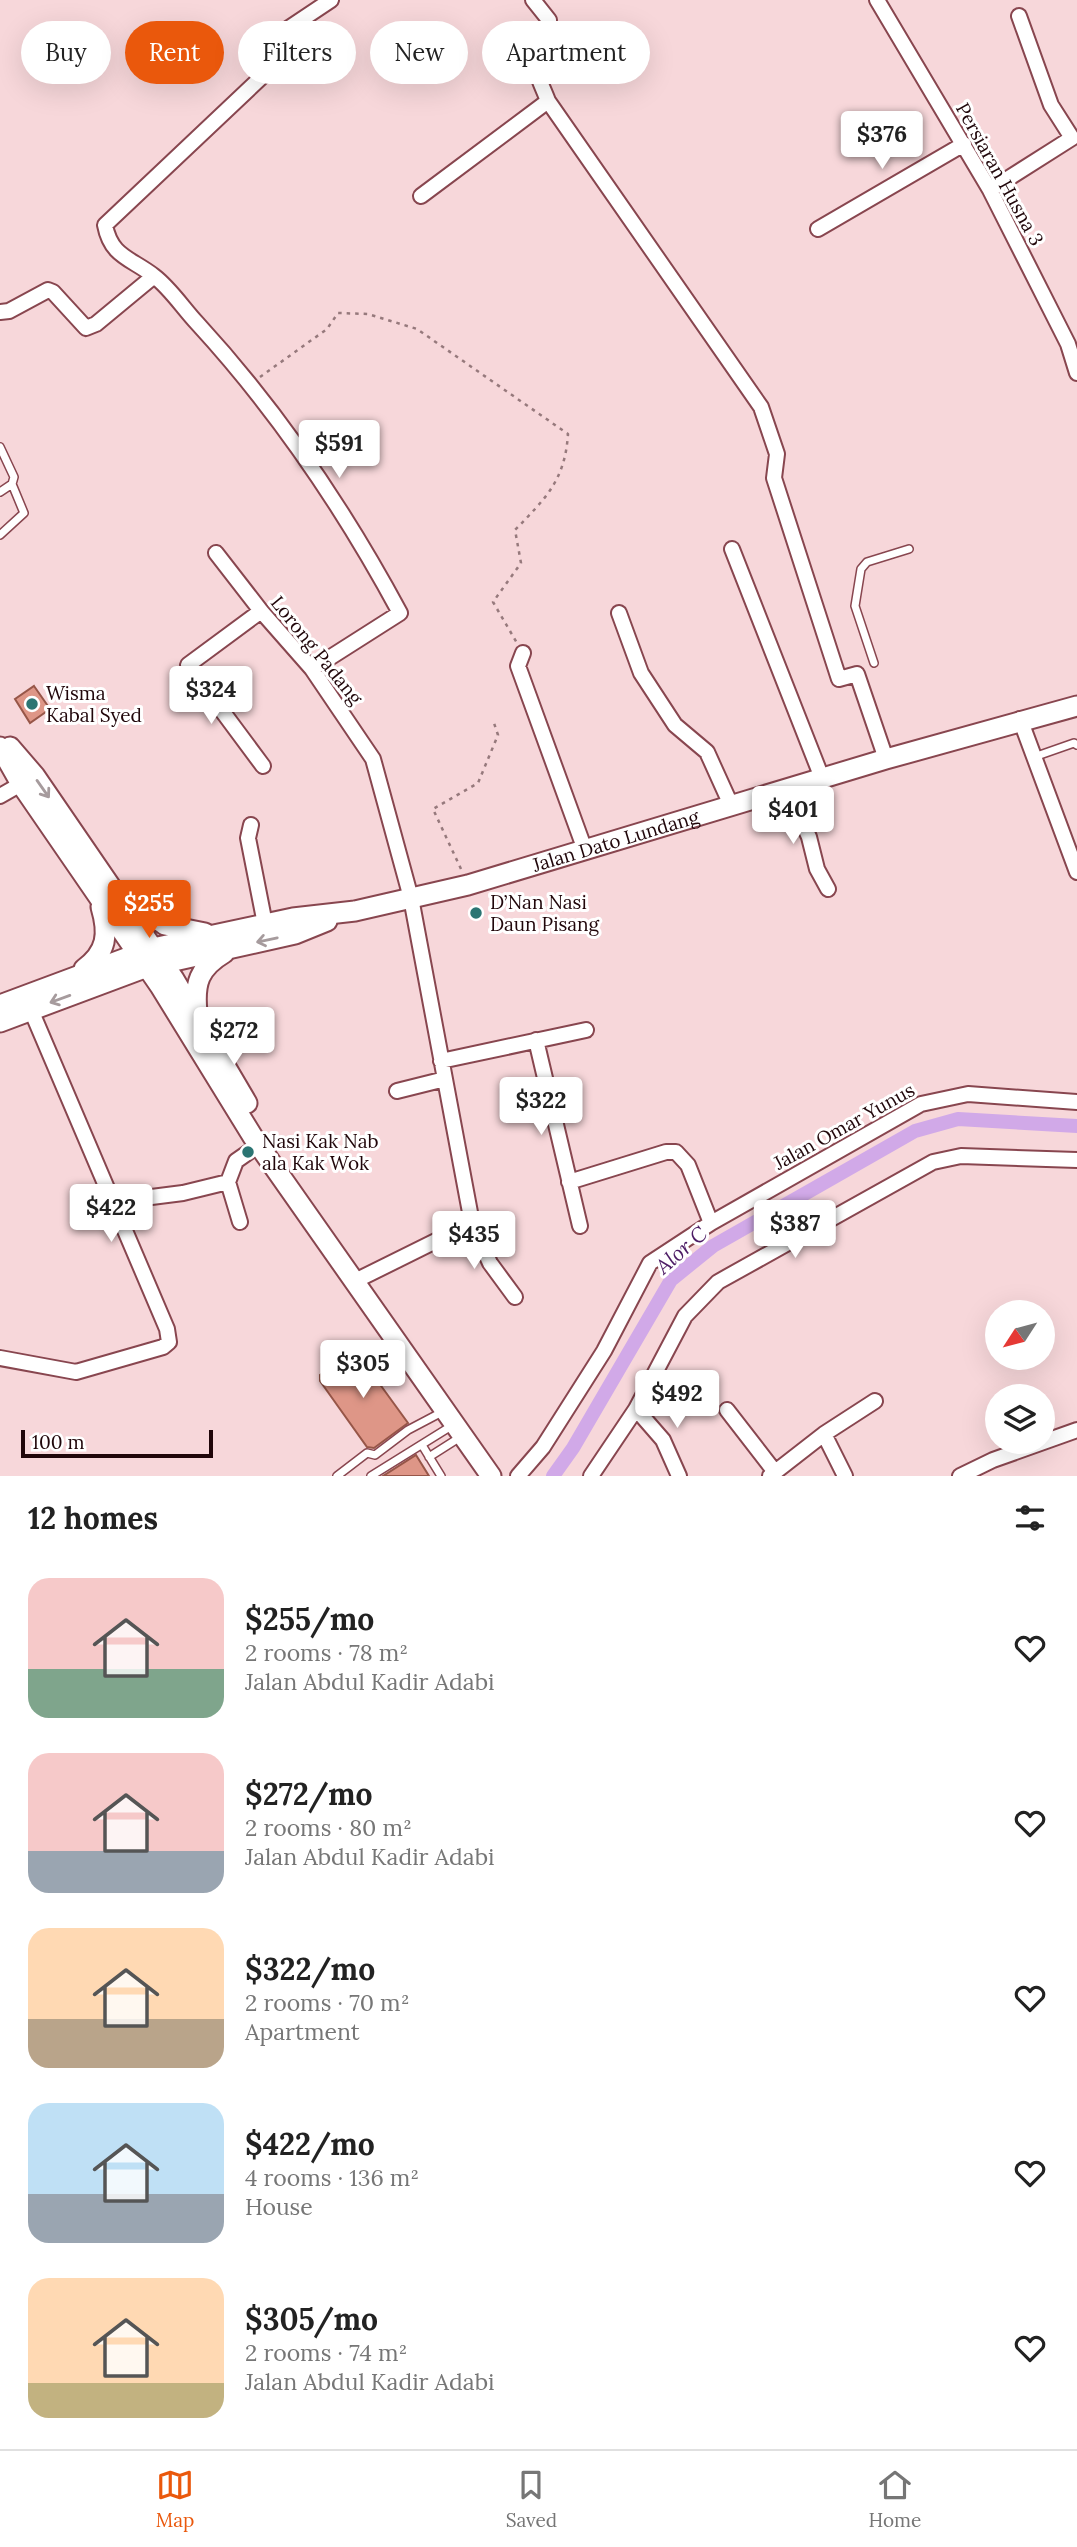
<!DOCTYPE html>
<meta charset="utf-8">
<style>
body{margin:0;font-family:Lora,serif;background:#f6f6f6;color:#222;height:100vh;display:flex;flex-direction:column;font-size:26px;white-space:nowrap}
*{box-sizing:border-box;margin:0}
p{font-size:23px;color:#767676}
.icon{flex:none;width:38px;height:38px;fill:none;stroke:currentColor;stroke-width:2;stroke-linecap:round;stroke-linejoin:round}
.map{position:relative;height:1476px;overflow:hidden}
.details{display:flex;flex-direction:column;background:#fff;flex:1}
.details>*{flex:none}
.top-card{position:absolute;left:21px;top:21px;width:700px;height:63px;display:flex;gap:14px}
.needle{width:46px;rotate:234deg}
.tools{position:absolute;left:985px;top:1300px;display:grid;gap:14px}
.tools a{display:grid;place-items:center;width:70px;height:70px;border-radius:50%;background:#fff;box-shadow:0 7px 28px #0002;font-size:35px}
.scale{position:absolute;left:21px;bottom:18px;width:192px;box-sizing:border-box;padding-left:7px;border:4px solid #20060a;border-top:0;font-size:19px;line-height:24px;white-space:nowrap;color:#20060a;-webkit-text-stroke:5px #fff;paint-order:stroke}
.price{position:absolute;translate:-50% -60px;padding:0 16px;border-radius:7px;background:#fff;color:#222;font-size:23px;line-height:46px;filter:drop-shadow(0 2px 4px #0008)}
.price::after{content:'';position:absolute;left:50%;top:42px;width:21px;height:16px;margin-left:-10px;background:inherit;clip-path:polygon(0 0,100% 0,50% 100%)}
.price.active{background:#ea580c;color:#fff}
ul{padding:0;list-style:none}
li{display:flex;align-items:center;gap:21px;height:175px;padding:0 28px}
li span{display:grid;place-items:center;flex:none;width:196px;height:140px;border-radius:21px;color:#555}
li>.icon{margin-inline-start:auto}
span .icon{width:84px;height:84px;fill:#fffc;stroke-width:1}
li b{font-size:30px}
h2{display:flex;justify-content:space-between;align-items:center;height:84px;padding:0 28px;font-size:30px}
.chip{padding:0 24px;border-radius:32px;background:#fff;box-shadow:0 7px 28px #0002;font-size:24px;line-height:63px}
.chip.active{background:#ea580c;color:#fff}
.dock{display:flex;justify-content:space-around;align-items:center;height:98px;border-top:2px solid #e0e0e0;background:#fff;font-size:19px;color:#767676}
.dock a{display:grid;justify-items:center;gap:4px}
.dock .active{color:#ea580c}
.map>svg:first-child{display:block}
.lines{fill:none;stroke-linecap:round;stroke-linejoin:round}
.canal{stroke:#d1a9e8;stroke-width:14}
.building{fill:#de9687;stroke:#975648;stroke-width:2}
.lane-casing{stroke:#88464f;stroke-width:10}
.street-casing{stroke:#88464f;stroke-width:18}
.secondary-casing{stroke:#88464f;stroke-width:23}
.path{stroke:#96797c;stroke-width:2.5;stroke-dasharray:3.5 5;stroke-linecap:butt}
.lane{stroke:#fff;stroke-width:7}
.street{stroke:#fff;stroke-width:14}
.secondary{stroke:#fff;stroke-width:19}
.oneway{stroke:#a69b9d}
.poi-dot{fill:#2b7573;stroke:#fff;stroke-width:2.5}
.labels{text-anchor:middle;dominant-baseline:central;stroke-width:6;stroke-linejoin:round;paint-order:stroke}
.street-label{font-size:19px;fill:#20060a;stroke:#fff}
.poi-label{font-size:19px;fill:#20060a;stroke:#fff;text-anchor:start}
.water-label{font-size:21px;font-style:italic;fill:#4d1c65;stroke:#fff}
</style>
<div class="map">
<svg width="1077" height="1476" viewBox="0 0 1077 1476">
<rect width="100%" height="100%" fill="#f7d7da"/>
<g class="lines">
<path class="canal" d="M553,1476l20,-28 98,-168 42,-34 202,-115 43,-12 119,7"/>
</g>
<path class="building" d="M34,686l16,23 -20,14 -15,-24z
M355,1350l53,73 -34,25 -7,-1 -47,-66v-6z
M416,1455l13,21h-46z"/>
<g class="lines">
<defs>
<path id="lane" d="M0,447l14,30 -2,7 -12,8
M0,535l24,-22 -12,-29
M874,663l-19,-57 6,-37 6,-7 42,-13
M1034,757l40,-14 3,2
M422,1445l19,31
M429,1457l33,-21
M337,1476l30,-23 8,2 33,-25 36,-19
M371,1476l82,-51"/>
<path id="street" d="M533,0l16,20c-2,12 -9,15 -13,25 -7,17 6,40 12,56l213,306 16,47 -3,24 65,201 18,-5 29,85
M877,0l113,190 78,154 9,29
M990,190l82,-52 -21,-33 -32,-89
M421,196l127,-95
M818,229l146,-85
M0,312l9,-1 39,-21 5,2 33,36 10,-4 58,-48
M732,549l90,229
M216,553l45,58 51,58 61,90 38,139 61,325 18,40 25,34
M261,611l-73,54 75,101
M619,613l22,60 34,52 32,27 24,53
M523,653l-5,13 67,184
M312,669l88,-56c-56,-104 -123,-203 -203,-290 -14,-15 -27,-35 -43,-47 -23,-18 -43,-19 -49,-51l163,-154 12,-37 51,-34
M1020,719l57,153
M787,788l22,49 8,32 11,20
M0,796l21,-12
M251,825l-3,13 17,86
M536,1040l44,186
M441,1061l145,-31
M397,1091l48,-12
M228,1182l12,40
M569,1182l97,-30h10l12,13 23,58
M112,1202l71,-9 45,-11 8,-21 23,-16
M353,1282l119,-59
M0,1358l76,14 87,-25 6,-5 -2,-13 -136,-319
M636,1409l27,31 16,36
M727,1410l48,62
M824,1434l21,42
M518,1476l25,-29 61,-96 46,-88 61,-40 210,-119 47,-10 109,8
M591,1476l45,-67 49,-93 33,-34 215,-120 28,-6 116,4
M770,1476l54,-42 51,-33
M960,1476l33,-16 84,-30"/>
<g id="secondary">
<path d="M0,747l21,37 139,202 93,151 238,339"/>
<path d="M10,747l25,29 139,203 73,124"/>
<path d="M126,897l39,28 40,8"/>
<path d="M84,969c23,-17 25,-35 17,-62"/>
<path id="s1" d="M0,1005l153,-57 140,-30 62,-7 113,-26 418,-126 191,-53"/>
<path d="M197,1012c-3,-29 2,-44 27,-59"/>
<path d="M0,1022l147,-55 148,-33 32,-13"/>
</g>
</defs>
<use href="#lane" class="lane-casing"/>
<use href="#street" class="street-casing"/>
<use href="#secondary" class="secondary-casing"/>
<path class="path" d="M260,377l67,-48 11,-16 30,1 49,15 151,105c-3,46 -22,64 -53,96l6,33 -28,39 24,41
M461,869l-28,-60 45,-26 20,-48 -5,-15"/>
<use href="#lane" class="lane"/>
<use href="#street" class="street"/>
<use href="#secondary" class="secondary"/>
</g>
<defs><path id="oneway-shaft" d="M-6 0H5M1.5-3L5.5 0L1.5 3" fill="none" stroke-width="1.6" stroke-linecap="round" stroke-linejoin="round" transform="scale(1.75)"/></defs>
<g class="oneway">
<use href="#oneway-shaft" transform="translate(43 789) rotate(55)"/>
<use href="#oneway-shaft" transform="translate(267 940) rotate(168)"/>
<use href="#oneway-shaft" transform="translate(60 999) rotate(160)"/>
</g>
<g class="poi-dot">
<circle cx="32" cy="704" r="7"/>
<circle cx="476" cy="913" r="7"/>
<circle cx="248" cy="1152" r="7"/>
</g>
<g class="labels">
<g class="street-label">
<text transform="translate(1000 174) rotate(61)">Persiaran Husna 3</text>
<text transform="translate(317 650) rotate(51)">Lorong Padang</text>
<text stroke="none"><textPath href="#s1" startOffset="639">Jalan Dato Lundang</textPath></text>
<text transform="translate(844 1126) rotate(-29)">Jalan Omar Yunus</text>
</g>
<g class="poi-label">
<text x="46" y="693">Wisma<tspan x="46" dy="22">Kabal Syed</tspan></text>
<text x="490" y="902">D’Nan Nasi<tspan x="490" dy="22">Daun Pisang</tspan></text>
<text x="262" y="1141">Nasi Kak Nab<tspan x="262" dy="22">ala Kak Wok</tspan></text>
</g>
<g class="water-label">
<text transform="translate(681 1250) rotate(-41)">Alor C</text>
</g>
</g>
</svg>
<div class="tools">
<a><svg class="needle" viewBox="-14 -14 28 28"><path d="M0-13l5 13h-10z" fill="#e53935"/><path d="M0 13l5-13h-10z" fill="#767676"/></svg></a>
<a><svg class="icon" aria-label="layers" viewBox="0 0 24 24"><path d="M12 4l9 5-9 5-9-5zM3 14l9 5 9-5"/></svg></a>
</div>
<div class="scale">100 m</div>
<b class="price" style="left:882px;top:171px">$376</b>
<b class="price" style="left:339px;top:480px">$591</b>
<b class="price" style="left:211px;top:726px">$324</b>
<b class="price" style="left:793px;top:846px">$401</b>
<b class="price active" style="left:149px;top:940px">$255</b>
<b class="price" style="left:234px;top:1067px">$272</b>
<b class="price" style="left:541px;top:1137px">$322</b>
<b class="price" style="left:111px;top:1244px">$422</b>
<b class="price" style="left:795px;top:1260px">$387</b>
<b class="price" style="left:474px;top:1271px">$435</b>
<b class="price" style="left:363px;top:1400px">$305</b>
<b class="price" style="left:677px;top:1430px">$492</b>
<div class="top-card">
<a class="chip">Buy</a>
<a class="chip active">Rent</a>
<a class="chip">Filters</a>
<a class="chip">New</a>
<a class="chip">Apartment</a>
</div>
</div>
<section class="details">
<h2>12 homes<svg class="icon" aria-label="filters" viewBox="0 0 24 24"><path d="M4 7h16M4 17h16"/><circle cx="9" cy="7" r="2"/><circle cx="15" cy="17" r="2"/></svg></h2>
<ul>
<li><span style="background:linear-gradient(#f6c9c9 65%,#7fa58c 0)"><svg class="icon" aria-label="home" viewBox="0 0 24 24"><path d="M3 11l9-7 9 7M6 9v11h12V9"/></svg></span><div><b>$255/mo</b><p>2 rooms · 78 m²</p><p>Jalan Abdul Kadir Adabi</p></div><svg class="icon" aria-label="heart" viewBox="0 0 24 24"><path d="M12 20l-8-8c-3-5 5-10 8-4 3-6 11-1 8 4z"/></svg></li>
<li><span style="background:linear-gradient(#f6c9c9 70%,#9aa5b1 0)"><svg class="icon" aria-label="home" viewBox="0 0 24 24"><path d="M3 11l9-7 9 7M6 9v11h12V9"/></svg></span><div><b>$272/mo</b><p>2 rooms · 80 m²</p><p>Jalan Abdul Kadir Adabi</p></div><svg class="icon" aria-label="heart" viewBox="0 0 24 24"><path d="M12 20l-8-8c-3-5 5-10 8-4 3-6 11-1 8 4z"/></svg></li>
<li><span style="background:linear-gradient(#ffd9b3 65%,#b9a48a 0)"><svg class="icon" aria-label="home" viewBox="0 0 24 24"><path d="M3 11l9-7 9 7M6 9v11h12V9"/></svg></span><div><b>$322/mo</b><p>2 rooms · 70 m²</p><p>Apartment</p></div><svg class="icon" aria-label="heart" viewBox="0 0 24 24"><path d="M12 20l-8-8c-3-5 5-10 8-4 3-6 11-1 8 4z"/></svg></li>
<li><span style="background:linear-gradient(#bfe0f5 65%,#9aa5b1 0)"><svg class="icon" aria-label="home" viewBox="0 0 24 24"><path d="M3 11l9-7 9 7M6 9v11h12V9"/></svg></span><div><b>$422/mo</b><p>4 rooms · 136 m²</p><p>House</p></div><svg class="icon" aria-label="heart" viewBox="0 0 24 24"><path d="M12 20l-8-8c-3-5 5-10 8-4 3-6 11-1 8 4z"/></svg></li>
<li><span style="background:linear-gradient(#ffd9b3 75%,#c2b280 0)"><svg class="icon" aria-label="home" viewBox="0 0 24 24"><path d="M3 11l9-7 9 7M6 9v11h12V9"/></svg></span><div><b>$305/mo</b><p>2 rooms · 74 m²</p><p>Jalan Abdul Kadir Adabi</p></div><svg class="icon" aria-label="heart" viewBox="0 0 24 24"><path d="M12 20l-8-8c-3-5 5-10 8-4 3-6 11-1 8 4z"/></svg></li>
</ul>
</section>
<nav class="dock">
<a class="active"><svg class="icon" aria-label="map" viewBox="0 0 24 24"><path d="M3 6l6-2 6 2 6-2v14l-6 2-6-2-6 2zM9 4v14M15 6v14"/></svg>Map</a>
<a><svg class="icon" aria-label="saved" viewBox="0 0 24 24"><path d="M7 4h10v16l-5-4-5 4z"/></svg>Saved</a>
<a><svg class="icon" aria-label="home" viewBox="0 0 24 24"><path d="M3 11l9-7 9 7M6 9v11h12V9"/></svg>Home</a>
</nav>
